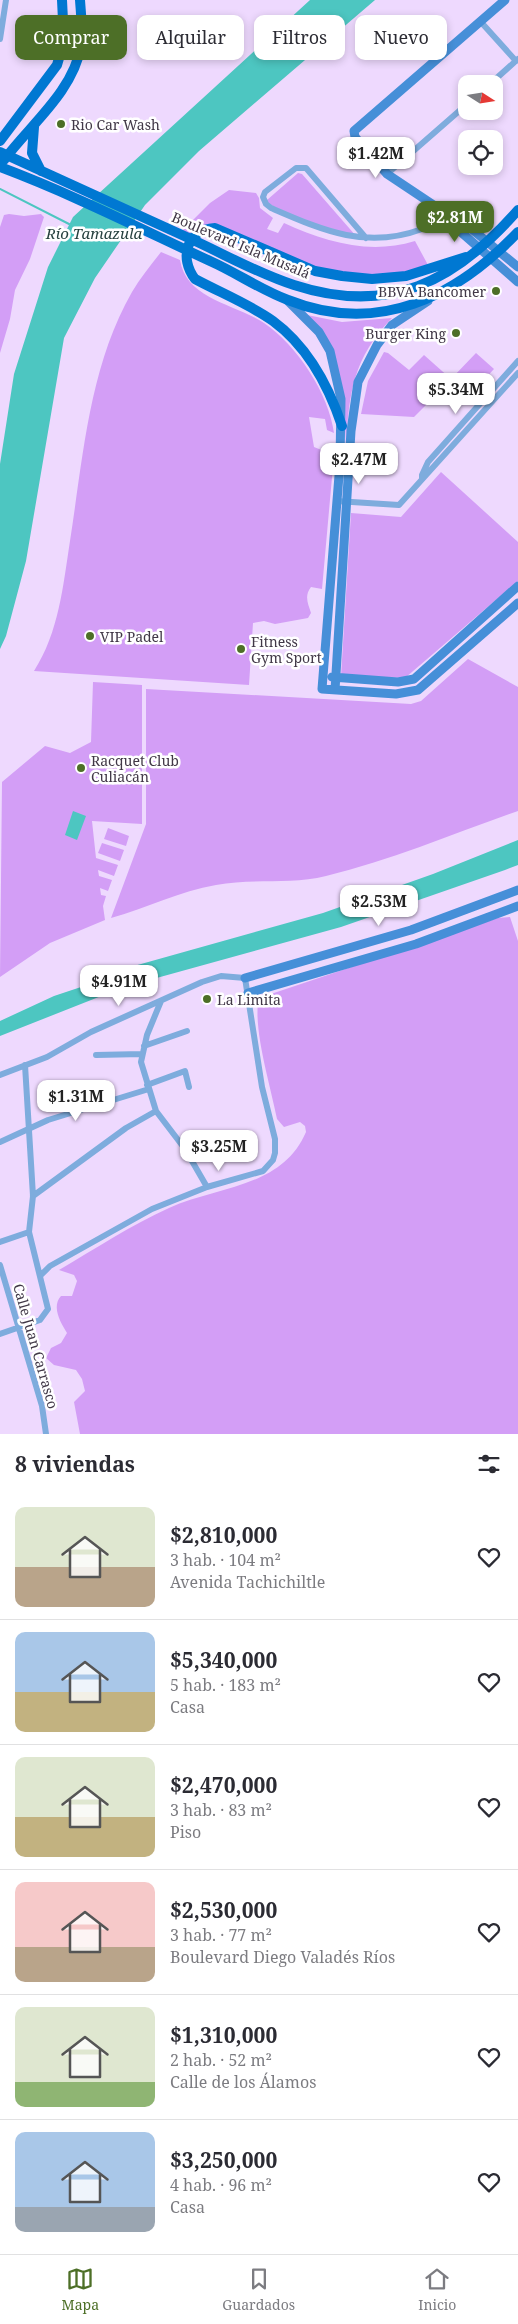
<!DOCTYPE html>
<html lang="es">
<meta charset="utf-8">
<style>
body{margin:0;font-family:"Noto Serif",serif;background:#f2f2f3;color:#2b2b33;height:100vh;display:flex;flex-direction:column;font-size:19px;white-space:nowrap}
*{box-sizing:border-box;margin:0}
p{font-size:16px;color:#7c7c81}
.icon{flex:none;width:28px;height:28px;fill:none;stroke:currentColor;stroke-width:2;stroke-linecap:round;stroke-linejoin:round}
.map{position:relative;height:1434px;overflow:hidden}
.panel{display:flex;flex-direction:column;background:#fff;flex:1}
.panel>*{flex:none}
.banner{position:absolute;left:15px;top:15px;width:489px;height:45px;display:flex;gap:10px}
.needle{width:32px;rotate:102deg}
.buttons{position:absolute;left:458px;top:75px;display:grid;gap:10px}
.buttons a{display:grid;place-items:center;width:45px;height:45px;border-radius:10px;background:#fff;box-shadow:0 2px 8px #0003;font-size:25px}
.price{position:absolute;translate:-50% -42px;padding:0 11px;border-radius:10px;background:#fff;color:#222;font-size:16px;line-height:32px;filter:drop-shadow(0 1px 2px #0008)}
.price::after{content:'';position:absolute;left:50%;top:30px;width:15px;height:11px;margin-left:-8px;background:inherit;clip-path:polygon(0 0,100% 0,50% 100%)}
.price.selected{background:#4d6f27;color:#fff}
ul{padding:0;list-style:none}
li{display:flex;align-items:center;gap:15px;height:125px;padding:0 15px}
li+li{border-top:1px solid #e1e1e2}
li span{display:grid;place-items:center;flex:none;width:140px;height:100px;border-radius:10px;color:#555}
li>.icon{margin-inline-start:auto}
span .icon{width:60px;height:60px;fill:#fffc;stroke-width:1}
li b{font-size:21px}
h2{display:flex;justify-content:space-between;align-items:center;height:60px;padding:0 15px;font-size:21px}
.chip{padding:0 18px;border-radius:10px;background:#fff;box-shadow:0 2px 8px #0003;font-size:18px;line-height:45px}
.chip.selected{background:#4d6f27;color:#fff}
.tabs{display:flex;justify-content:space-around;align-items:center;height:70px;border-top:1px solid #e1e1e2;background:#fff;font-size:14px;color:#7c7c81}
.tabs a{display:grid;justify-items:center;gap:2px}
.tabs .selected{color:#4d6f27}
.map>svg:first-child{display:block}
.green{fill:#d39ef6}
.water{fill:#4dc6c1}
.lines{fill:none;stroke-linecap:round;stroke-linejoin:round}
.stream{stroke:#4dc6c1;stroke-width:2}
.street{stroke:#7eacdd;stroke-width:6}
.secondary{stroke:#468fd8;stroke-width:9}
.primary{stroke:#0078d2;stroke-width:10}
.poi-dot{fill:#4d6f27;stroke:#fff;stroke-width:2}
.labels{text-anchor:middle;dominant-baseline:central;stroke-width:5;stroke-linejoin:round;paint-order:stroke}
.poi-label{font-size:14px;fill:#413847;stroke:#fff;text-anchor:start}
.street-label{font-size:14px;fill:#413847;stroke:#fff}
.water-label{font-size:15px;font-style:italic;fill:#26403f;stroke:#fff}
</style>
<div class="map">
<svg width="518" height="1434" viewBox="0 0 518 1434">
<rect width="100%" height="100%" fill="#eed9fe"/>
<path class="green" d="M298,173l4,1 54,62 -32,-7 -56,-25 -1,-4z
M229,190l27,3 3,5 1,10 13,10 -6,11 11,4 6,-10c42,19 85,32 131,18l13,24c-34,13 -77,15 -112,4 -33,-10 -64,-29 -95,-42l-31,9 -8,-5 28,-28z
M9,214l15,2 17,-2 3,3 -14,42 -15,31 -5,29 -10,34v-126l4,-12z
M161,252l19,8c6,39 55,44 84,63 33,22 65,71 70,110l-7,-3 -2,-11 -16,-2 5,30 20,8 -12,134 -11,-2c-7,9 -3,16 0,26l-3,5 -33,6 -11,-3 -11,2 -4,62 -215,-14c25,-39 29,-85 36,-130 13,-83 19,-174 62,-249 8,-14 19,-27 29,-40z
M302,314l40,8 50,-4c-39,40 -43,75 -46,128l-2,-44 -7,-35z
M384,352l4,1 21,17 15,-15 27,24 25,-26 18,16 -31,33 -18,-16 -31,31 -53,-3 7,-33z
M441,472l77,70v39l-113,97 -64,-2 10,-163 50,4z
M468,659l50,28v124c-63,22 -126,49 -192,65 -36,9 -73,2 -110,9 -36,6 -69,23 -105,33l35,-94v-135l265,15 10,-3z
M93,682l49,3v139l-50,-3 4,37 22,7 -4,11 -16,-6 1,6 13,4 -4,11 -8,-3 1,7 5,1 -3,10 2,14 -55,23 -50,34 2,-195 43,-36 25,7 21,-11z
M108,828l21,8 -3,10 -22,-7z
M102,843l22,7 -4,11 -22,-8z
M510,917l8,24v493h-438l-6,-32 11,-11 -3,-12 -6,-9 -22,-5 -8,-7 5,-10 10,-5 6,-10c-6,-10 -16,-26 -6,-37h11l5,-15 -3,-6 -15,-5c36,-21 72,-45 110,-62 49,-22 113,-20 137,-76l-1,-6 -5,-4 -16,5 -7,-8c-6,-32 -25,-92 -18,-121l239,-80z"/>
<path class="water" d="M310,0h65l-176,151 -54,54 -50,73 -31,60 -38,223 -20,75 -6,13v-185l14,-90 34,-107 25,-50z
M73,811l13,5 -9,24 -12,-5z
M518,840v25l-13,5 -164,57 -217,60 -124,49v-15l54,-25 30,-10 25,-13 214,-60 110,-39z"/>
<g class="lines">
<path class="stream" d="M0,189l69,35"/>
<path class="street" d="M480,21l36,40
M0,39l6,-39
M490,84l28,-25
M387,174l79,-69
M366,238l-60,-70h-10l-31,24 -2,5 3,7 5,4c51,22 95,42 151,21 11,-5 21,-7 30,-16l-11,-3
M422,479v-4l6,-13 90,-101
M336,501l63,4 119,-132
M161,1001l-14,34 -6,27 15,49 29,38 22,38
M144,1046l43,-15
M96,1055l46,-1
M0,1075l47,-18 44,-25 111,-50 19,-6 24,2 17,109 13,52v14l-2,7 -10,11 -56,16 -55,22 -102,57 -9,9
M147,1085l38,-14 4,16
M0,1142l48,-22 101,-31
M33,1196l93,-68 30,-17
M0,1242l29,-10
M0,1265l42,141 4,28
M0,1334l40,-14 8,-11 -19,-77 4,-36 -8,-131"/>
<path class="secondary" d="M441,210l-54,-36 -32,-37 -1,-6 151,-131
M452,213l66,54
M446,219l72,63
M287,300l32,32 11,19 11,48 -1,64 -18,226 74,5 22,-4 100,-87
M332,677l66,5 16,-3 104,-93
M335,690l16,-259 7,-49 19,-37 15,-20 36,-24
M245,978l166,-48 107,-40
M248,993l168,-49 102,-38"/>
<path class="primary" d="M34,127l-2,26 9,18
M0,141l57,-76 7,-24 -2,-41
M0,152c65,29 129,59 193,88 33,15 66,34 101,45 95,31 161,-3 224,-75
M4,160c26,-35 69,-68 77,-114 2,-15 0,-31 -1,-46
M0,167c72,27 141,62 210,94 27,12 51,29 78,39 90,36 168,-3 230,-68
M342,426c-13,-39 -35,-80 -69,-105 -24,-17 -52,-28 -78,-42 -16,-21 -9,-49 20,-51l100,43 27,5 30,3 34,-3 60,-19"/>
</g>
<g class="poi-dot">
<circle cx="61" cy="124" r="5"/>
<circle cx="496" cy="291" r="5"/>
<circle cx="456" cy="333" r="5"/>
<circle cx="90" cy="636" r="5"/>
<circle cx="241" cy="649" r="5"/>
<circle cx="81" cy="768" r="5"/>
<circle cx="207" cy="999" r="5"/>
</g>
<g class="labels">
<g class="poi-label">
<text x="71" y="124">Rio Car Wash</text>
<text x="486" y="291" text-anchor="end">BBVA Bancomer</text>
<text x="446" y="333" text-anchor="end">Burger King</text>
<text x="100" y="636">VIP Padel</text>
<text x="251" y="641">Fitness<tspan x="251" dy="16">Gym Sport</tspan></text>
<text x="91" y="760">Racquet Club<tspan x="91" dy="16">Culiacán</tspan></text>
<text x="217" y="999">La Limita</text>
</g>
<g class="street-label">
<text transform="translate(241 245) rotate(23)">Boulevard Isla Musalá</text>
<text transform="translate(36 1346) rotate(74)">Calle Juan Carrasco</text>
</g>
<g class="water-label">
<text x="94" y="233">Río Tamazula</text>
</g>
</g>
</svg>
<div class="buttons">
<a><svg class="needle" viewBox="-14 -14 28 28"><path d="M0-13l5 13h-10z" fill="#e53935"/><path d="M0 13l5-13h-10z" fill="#7c7c81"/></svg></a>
<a><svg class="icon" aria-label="locate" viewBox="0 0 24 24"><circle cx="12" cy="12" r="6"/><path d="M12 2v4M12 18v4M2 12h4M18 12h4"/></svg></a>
</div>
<b class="price" style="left:376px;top:179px">$1.42M</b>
<b class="price selected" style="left:455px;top:243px">$2.81M</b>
<b class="price" style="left:456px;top:415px">$5.34M</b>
<b class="price" style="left:359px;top:485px">$2.47M</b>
<b class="price" style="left:379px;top:927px">$2.53M</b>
<b class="price" style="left:119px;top:1007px">$4.91M</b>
<b class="price" style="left:76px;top:1122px">$1.31M</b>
<b class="price" style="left:219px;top:1172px">$3.25M</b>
<div class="banner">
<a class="chip selected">Comprar</a>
<a class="chip">Alquilar</a>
<a class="chip">Filtros</a>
<a class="chip">Nuevo</a>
</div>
</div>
<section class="panel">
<h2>8 viviendas<svg class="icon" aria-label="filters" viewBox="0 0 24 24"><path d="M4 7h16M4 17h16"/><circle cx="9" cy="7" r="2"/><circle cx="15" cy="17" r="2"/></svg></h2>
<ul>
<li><span style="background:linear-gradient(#dfe7d0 60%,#b9a48a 0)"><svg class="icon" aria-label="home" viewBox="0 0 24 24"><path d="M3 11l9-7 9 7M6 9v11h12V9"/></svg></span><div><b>$2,810,000</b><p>3 hab. · 104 m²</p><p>Avenida Tachichiltle</p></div><svg class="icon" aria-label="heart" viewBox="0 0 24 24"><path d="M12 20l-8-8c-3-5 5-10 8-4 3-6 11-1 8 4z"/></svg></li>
<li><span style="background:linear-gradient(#a9c7e8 60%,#c2b280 0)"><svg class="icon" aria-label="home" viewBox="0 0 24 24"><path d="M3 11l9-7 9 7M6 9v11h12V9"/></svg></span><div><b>$5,340,000</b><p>5 hab. · 183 m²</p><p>Casa</p></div><svg class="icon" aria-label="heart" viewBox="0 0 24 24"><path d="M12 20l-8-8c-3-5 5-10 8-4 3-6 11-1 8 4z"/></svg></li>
<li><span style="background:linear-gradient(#dfe7d0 60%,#c2b280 0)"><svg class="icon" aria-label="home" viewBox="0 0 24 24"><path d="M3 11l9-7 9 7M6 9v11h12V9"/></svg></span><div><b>$2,470,000</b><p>3 hab. · 83 m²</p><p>Piso</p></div><svg class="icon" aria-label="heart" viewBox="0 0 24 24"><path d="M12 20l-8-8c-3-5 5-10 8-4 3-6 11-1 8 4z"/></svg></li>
<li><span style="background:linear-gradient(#f6c9c9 65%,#b9a48a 0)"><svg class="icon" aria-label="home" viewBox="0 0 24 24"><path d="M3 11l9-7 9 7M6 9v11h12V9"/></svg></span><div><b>$2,530,000</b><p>3 hab. · 77 m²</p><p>Boulevard Diego Valadés Ríos</p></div><svg class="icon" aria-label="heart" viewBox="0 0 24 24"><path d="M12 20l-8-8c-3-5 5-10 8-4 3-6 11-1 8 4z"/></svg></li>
<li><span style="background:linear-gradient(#dfe7d0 75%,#8fb573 0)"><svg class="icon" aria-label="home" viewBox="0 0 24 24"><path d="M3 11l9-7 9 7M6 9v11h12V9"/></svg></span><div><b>$1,310,000</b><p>2 hab. · 52 m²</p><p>Calle de los Álamos</p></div><svg class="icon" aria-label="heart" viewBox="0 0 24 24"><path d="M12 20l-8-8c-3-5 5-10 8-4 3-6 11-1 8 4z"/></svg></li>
<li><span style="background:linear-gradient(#a9c7e8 75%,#9aa5b1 0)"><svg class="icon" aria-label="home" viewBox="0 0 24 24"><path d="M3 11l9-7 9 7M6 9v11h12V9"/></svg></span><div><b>$3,250,000</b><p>4 hab. · 96 m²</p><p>Casa</p></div><svg class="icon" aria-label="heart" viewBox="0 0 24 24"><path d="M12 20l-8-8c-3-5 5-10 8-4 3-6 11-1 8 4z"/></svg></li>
</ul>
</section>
<nav class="tabs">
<a class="selected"><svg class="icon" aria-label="map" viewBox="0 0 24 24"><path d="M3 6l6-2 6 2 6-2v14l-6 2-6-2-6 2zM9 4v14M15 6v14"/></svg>Mapa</a>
<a><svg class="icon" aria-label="saved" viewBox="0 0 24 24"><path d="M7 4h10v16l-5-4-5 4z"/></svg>Guardados</a>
<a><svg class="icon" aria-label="home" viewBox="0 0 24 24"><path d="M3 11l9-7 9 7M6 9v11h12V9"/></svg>Inicio</a>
</nav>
